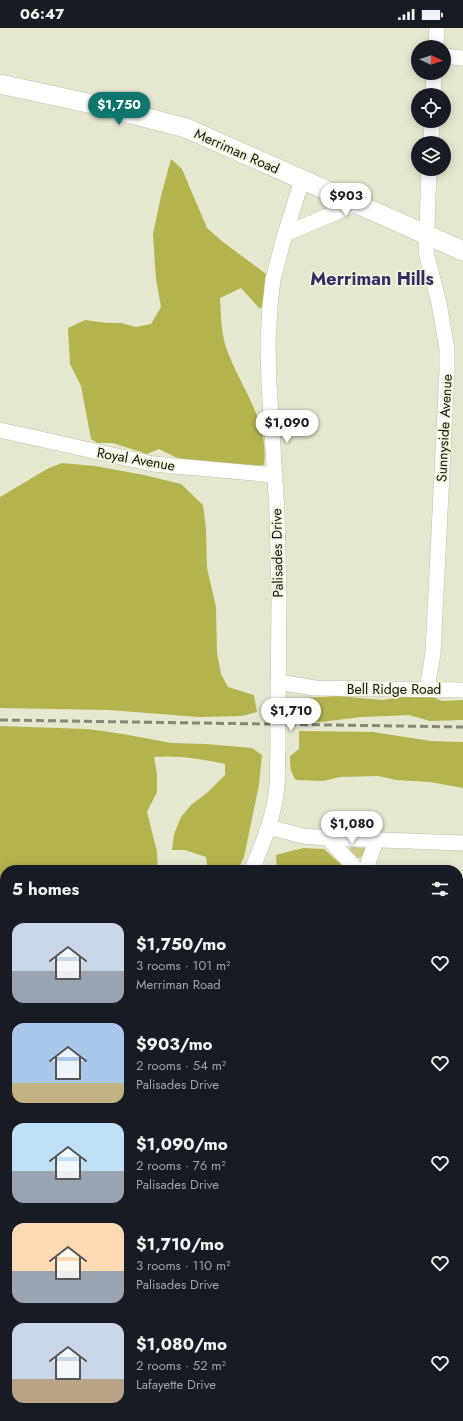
<!DOCTYPE html>
<meta charset="utf-8">
<style>
body{margin:0;font-family:Jost,sans-serif;background:#242831;color:#f1f3f6;height:100vh;display:flex;flex-direction:column;font-size:15px;white-space:nowrap}
*{box-sizing:border-box;margin:0}
p{font-size:13px;color:#9ea1a6}
.icon{flex:none;width:22px;height:22px;fill:none;stroke:currentColor;stroke-width:2;stroke-linecap:round;stroke-linejoin:round}
.map{position:relative;flex:1;overflow:hidden}
.side{position:absolute;left:0px;top:837px;width:463px;height:556px;display:flex;flex-direction:column;background:#171b24;border-radius:16px 16px 0 0;box-shadow:0 2px 10px #0003}
.side>*{flex:none}
.needle{width:26px;rotate:94deg}
.buttons{position:absolute;left:411px;top:12px;display:grid;gap:8px}
.buttons a{display:grid;place-items:center;width:40px;height:40px;border-radius:50%;background:#171b24;box-shadow:0 2px 10px #0003;font-size:20px}
.price{position:absolute;translate:-50% -34px;padding:0 9px;border-radius:14px;background:#fff;color:#222;font-size:13px;line-height:26px;filter:drop-shadow(0 1px 2px #0008)}
.price::after{content:'';position:absolute;left:50%;top:24px;width:12px;height:9px;margin-left:-6px;background:inherit;clip-path:polygon(0 0,100% 0,50% 100%)}
.price.current{background:#0f766e;color:#fff}
ul{padding:0;list-style:none}
li{display:flex;align-items:center;gap:12px;height:100px;padding:0 12px}
li span{display:grid;place-items:center;flex:none;width:112px;height:80px;border-radius:12px;color:#555}
li>.icon{margin-inline-start:auto}
span .icon{width:48px;height:48px;fill:#fffc;stroke-width:1}
li b{font-size:17px}
h2{display:flex;justify-content:space-between;align-items:center;height:48px;padding:0 12px;font-size:17px}
.status{display:flex;justify-content:space-between;align-items:center;height:28px;padding:0 20px;background:#171b24;direction:ltr}
.status svg{height:11px;fill:currentColor}
.map>svg:first-child{display:block}
.green{fill:#c8ca85}
.forest{fill:#b3b44d}
.lines{fill:none;stroke-linecap:round;stroke-linejoin:round}
.minor-casing{stroke:#bfc0a9;stroke-width:16}
.major-casing{stroke:#bfc0a9;stroke-width:20}
.minor{stroke:#fff;stroke-width:15}
.major{stroke:#fff;stroke-width:19}
.rail{stroke:#868775;stroke-width:3;stroke-dasharray:8 4;stroke-linecap:butt}
.minor-bridge-casing{stroke:#bfc0a9;stroke-width:16;stroke-linecap:butt}
.minor-bridge{stroke:#fff;stroke-width:15}
.labels{text-anchor:middle;dominant-baseline:central;stroke-width:3.5;stroke-linejoin:round;paint-order:stroke}
.street-label{font-size:14px;fill:#14150c;stroke:#f3f4dc}
.district-label{font-size:18px;font-weight:bold;fill:#372a65;stroke:#f3f4dc}
</style>
<div class="status"><b>06:47</b><svg viewBox="0 0 49 12"><path d="M0 12V9h3v3zM5 12V6h3v6zM10 12V3h3v9zM15 12V0h3v12zM26 1h20v11H26zM47 4h2v5h-2z"/></svg></div>
<div class="map">
<svg width="463" height="1393" viewBox="0 0 463 1393">
<rect width="100%" height="100%" fill="#e6e7cf"/>
<path class="green" d="M351,819l15,1 -1,4 -5,6h-2l-9,-9z"/>
<path class="forest" d="M171,131l11,10 25,59 16,14 47,35 2,14 -12,18 -19,-21 -21,10c1,18 1,38 8,55 15,38 41,69 36,112l-17,4 -53,-7 -19,-5 -16,-8 -12,5 -34,-11h-16l-6,-4 -10,-53 -11,-22 -2,-36 17,-8 23,3h13l15,4 15,-3 10,-17 -5,-28 -3,-45 8,-38z
M62,435l33,3 49,9 37,9 22,21 3,24 1,39 9,39 1,46 4,21 7,13 26,8 3,17 -15,4 -44,1 -89,-7 -109,-2v-211l47,-28z
M338,668l45,4 24,-4h23l12,5 21,-1v20l-33,1 -21,-6 -48,2 -40,5 -24,-2 -6,-8 2,-8 9,-6z
M0,698l88,3 35,5 48,9 35,1 46,4 10,7 -3,30 -15,72 -6,13h-30l-2,-13 -21,-7h-13l2,-16 7,-17 11,-13 15,-11 18,-18v-11c-24,-5 -47,-9 -71,-7l3,17v18l-10,20 10,40 1,18h-153v546h185l5,5h-195z
M299,703l74,1 58,9 32,1v46l-33,-6 -34,-2 -18,-4 -38,1 -17,4 -27,-1c-6,-8 -6,-15 -6,-24l9,-7z
M303,820l21,1 23,21h-70l-1,-15z
M458,902l5,3v243l-5,4z"/>
<g class="lines">
<defs>
<path id="minor" d="M436,19l1,-19
M444,28l19,2
M433,67l1,-22
M431,115l1,-22
M285,206l17,-54
M0,402l153,34 122,11
M278,654l37,6 148,2
M427,661l6,-36 14,-281v-23l-8,-46 -13,-51 3,-83
M278,688l1,-119 -2,-85 -8,-128 -1,-42 2,-36 3,-27 12,-45 71,-30
M268,799l35,9 25,2 135,5
M328,810l29,32
M252,842c11,-27 23,-56 25,-85 1,-13 0,-25 1,-37
M366,842l10,-30
M458,1249h5
M202,1388l2,5
M375,1393l1,-5"/>
<path id="major" d="M0,56l97,21 89,23 277,123"/>
</defs>
<use href="#minor" class="minor-casing"/>
<use href="#major" class="major-casing"/>
<use href="#minor" class="minor"/>
<use href="#major" class="major"/>
<path class="rail" d="M0,692l463,7"/>
<defs>
<path id="minor-bridge" d="M278,720v-32"/>
</defs>
<use href="#minor-bridge" class="minor-bridge-casing"/>
<use href="#minor-bridge" class="minor-bridge"/>
</g>
<g class="labels">
<g class="street-label">
<text transform="translate(237 123) rotate(24)">Merriman Road</text>
<text transform="translate(444 400) rotate(-87)">Sunnyside Avenue</text>
<text transform="translate(136 431) rotate(10)">Royal Avenue</text>
<text transform="translate(277 525) rotate(-91)">Palisades Drive</text>
<text x="394" y="661">Bell Ridge Road</text>
</g>
<g class="district-label">
<text x="372" y="251">Merriman Hills</text>
</g>
</g>
</svg>
<div class="buttons">
<a><svg class="needle" viewBox="-14 -14 28 28"><path d="M0-13l5 13h-10z" fill="#e53935"/><path d="M0 13l5-13h-10z" fill="#9ea1a6"/></svg></a>
<a><svg class="icon" aria-label="locate" viewBox="0 0 24 24"><circle cx="12" cy="12" r="6"/><path d="M12 2v4M12 18v4M2 12h4M18 12h4"/></svg></a>
<a><svg class="icon" aria-label="layers" viewBox="0 0 24 24"><path d="M12 4l9 5-9 5-9-5zM3 14l9 5 9-5"/></svg></a>
</div>
<b class="price current" style="left:119px;top:98px">$1,750</b>
<b class="price" style="left:346px;top:189px">$903</b>
<b class="price" style="left:287px;top:416px">$1,090</b>
<b class="price" style="left:291px;top:704px">$1,710</b>
<b class="price" style="left:352px;top:817px">$1,080</b>
<section class="side">
<h2>5 homes<svg class="icon" aria-label="filters" viewBox="0 0 24 24"><path d="M4 7h16M4 17h16"/><circle cx="9" cy="7" r="2"/><circle cx="15" cy="17" r="2"/></svg></h2>
<ul>
<li><span style="background:linear-gradient(#c9d6e8 60%,#9aa5b1 0)"><svg class="icon" aria-label="home" viewBox="0 0 24 24"><path d="M3 11l9-7 9 7M6 9v11h12V9"/></svg></span><div><b>$1,750/mo</b><p>3 rooms · 101 m²</p><p>Merriman Road</p></div><svg class="icon" aria-label="heart" viewBox="0 0 24 24"><path d="M12 20l-8-8c-3-5 5-10 8-4 3-6 11-1 8 4z"/></svg></li>
<li><span style="background:linear-gradient(#a9c7e8 75%,#c2b280 0)"><svg class="icon" aria-label="home" viewBox="0 0 24 24"><path d="M3 11l9-7 9 7M6 9v11h12V9"/></svg></span><div><b>$903/mo</b><p>2 rooms · 54 m²</p><p>Palisades Drive</p></div><svg class="icon" aria-label="heart" viewBox="0 0 24 24"><path d="M12 20l-8-8c-3-5 5-10 8-4 3-6 11-1 8 4z"/></svg></li>
<li><span style="background:linear-gradient(#bfe0f5 60%,#9aa5b1 0)"><svg class="icon" aria-label="home" viewBox="0 0 24 24"><path d="M3 11l9-7 9 7M6 9v11h12V9"/></svg></span><div><b>$1,090/mo</b><p>2 rooms · 76 m²</p><p>Palisades Drive</p></div><svg class="icon" aria-label="heart" viewBox="0 0 24 24"><path d="M12 20l-8-8c-3-5 5-10 8-4 3-6 11-1 8 4z"/></svg></li>
<li><span style="background:linear-gradient(#ffd9b3 60%,#9aa5b1 0)"><svg class="icon" aria-label="home" viewBox="0 0 24 24"><path d="M3 11l9-7 9 7M6 9v11h12V9"/></svg></span><div><b>$1,710/mo</b><p>3 rooms · 110 m²</p><p>Palisades Drive</p></div><svg class="icon" aria-label="heart" viewBox="0 0 24 24"><path d="M12 20l-8-8c-3-5 5-10 8-4 3-6 11-1 8 4z"/></svg></li>
<li><span style="background:linear-gradient(#c9d6e8 70%,#b9a48a 0)"><svg class="icon" aria-label="home" viewBox="0 0 24 24"><path d="M3 11l9-7 9 7M6 9v11h12V9"/></svg></span><div><b>$1,080/mo</b><p>2 rooms · 52 m²</p><p>Lafayette Drive</p></div><svg class="icon" aria-label="heart" viewBox="0 0 24 24"><path d="M12 20l-8-8c-3-5 5-10 8-4 3-6 11-1 8 4z"/></svg></li>
</ul>
</section>
</div>
